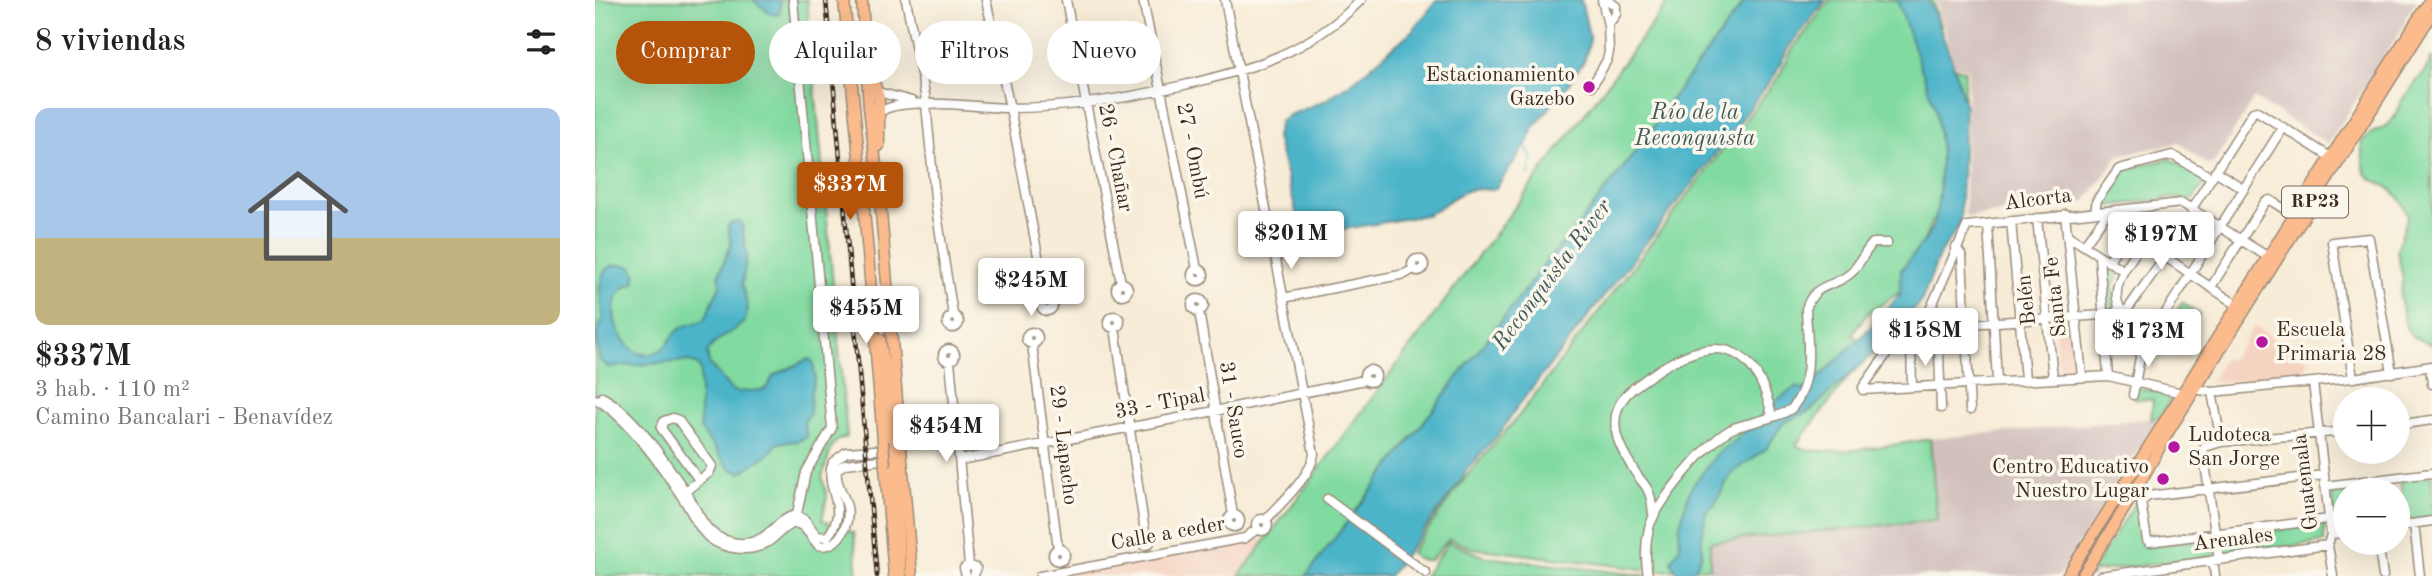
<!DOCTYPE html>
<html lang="es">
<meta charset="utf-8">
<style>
body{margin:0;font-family:"Old Standard TT",serif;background:#f2f2f2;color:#222;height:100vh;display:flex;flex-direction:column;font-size:26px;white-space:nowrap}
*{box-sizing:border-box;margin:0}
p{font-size:23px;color:#767676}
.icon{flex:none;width:38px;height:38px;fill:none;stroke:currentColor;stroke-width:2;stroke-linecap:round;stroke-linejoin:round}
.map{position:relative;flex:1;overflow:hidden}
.side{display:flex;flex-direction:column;background:#fff;width:595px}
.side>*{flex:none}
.banner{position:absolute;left:21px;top:21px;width:665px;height:63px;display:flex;gap:14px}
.fabs{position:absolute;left:1738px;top:387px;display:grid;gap:14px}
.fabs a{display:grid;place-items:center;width:77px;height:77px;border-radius:50%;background:#fff;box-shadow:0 7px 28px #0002;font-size:35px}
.price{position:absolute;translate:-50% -60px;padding:0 16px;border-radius:7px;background:#fff;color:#222;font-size:23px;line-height:46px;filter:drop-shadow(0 2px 4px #0008)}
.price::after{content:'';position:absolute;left:50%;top:42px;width:21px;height:16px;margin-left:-10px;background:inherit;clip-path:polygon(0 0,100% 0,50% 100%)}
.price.selected{background:#b45309;color:#fff}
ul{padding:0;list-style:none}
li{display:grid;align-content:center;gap:14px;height:371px;padding:0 35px}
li+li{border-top:2px solid #e0e0e0}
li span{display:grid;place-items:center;height:217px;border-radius:14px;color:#555}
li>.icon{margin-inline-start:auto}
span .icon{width:126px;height:126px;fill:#fffc;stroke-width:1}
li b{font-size:30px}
h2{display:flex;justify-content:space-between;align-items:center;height:84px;padding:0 35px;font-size:30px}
.tag{padding:0 24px;border-radius:32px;background:#fff;box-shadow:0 7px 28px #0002;font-size:24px;line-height:63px}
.tag.selected{background:#b45309;color:#fff}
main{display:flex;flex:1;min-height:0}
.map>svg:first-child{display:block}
.built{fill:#f5d3c1}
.industrial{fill:#d1c0bc}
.green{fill:#81daa0;stroke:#5e825f;stroke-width:2}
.water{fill:#4bb4c9;stroke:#436f74;stroke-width:2}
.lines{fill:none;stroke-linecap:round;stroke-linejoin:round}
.stream{stroke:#4bb4c9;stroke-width:2}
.minor-casing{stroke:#998b7a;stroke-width:11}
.major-casing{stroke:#998b7a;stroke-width:13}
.minor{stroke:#fff;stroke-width:8}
.major{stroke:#fbbb8d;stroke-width:10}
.rail-casing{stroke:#3b2a1e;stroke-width:4.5}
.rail{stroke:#fbf7ec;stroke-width:2;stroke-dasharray:5;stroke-linecap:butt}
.major-bridge-casing{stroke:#998b7a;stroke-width:13;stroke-linecap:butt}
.major-bridge{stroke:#fbbb8d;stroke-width:10}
.poi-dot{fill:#b5179e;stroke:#fbf7ec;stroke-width:2.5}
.labels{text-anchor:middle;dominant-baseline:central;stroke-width:7;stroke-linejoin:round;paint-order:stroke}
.shield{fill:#fbf7ec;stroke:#75685c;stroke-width:2}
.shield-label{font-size:19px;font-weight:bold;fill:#3b2a1e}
.poi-label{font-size:21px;fill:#3b2a1e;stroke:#fbf7ec;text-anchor:end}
.street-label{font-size:21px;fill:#3b2a1e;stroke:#fbf7ec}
.water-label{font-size:23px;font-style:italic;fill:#415a5a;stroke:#fbf7ec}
</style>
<main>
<section class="side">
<h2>8 viviendas<svg class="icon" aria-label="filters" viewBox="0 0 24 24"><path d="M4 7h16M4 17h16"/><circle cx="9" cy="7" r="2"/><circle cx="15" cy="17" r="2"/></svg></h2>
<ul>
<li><span style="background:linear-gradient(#a9c7e8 60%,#c2b280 0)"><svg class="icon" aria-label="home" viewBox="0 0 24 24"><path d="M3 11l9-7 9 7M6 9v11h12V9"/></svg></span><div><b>$337M</b><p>3 hab. · 110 m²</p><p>Camino Bancalari - Benavídez</p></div></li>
</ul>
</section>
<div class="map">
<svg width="1837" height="576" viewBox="0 0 1837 576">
<rect width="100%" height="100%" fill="#fbf7ec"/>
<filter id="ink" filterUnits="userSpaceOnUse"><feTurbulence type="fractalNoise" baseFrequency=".0143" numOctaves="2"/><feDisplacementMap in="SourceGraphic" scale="14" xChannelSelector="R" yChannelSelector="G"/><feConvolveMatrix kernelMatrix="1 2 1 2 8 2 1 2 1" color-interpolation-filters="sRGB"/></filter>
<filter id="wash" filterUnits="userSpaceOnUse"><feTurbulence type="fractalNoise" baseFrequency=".00686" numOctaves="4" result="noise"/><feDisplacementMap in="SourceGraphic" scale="28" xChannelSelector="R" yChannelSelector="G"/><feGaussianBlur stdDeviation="1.57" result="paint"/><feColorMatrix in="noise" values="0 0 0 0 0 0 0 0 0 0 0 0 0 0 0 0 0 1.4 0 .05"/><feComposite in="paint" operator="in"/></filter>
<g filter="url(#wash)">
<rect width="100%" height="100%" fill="#f7ecd7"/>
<path class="built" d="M1478,320l5,50 -20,1 -4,-49z
M1659,326l55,34 -10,18 -89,4 14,-23h8z
M1805,479l5,42 -7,1 -1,-32h-31l-1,-6z
M674,538l-30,38h-178l48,-9z"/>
<path class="industrial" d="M1341,0h481l-12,18 1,4 -78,122 -74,-46 -40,65 -6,2 -29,-22 -60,12 -33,46 -121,16 3,-148 -13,-4z
M1564,418l-100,158h-349v-34l226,-22 -6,-81z"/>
<path class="green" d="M0,0h212l40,437 -9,3 -6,6 -10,31 5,19 -5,24 32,13 4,43h-263z
M1075,0h76l-85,113 -10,19 -80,102 -24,27 -241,315h-67z
M1235,0h103l18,66 14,5 -8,153 -25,-3 -28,68 -38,26 -14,19 17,17 -73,94c20,15 107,-2 134,-6l7,81 -227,22v26l-52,3 -186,-23 -23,-9 -19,21c-8,1 -15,-1 -19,-8l58,-79 48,-55 262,-342 13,-26z
M1837,57v288l-20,-9 -5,-7 -4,-14 -3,-20 3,-16 -6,-29 11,-35 -9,-18 -14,-12 -14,-6 -6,-6 -4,-30c12,-15 15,-9 26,-18 9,-6 10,-15 14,-23 9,-16 25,-27 31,-45z
M1575,159l33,18 2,6 -13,17 -20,-2 -64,8h-5l-3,-4 20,-32z
M1509,263l15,11 -6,12 1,24h-6l-1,-2z
M1587,302l17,12 -8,14 -18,-10z
M1541,387l33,8 4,2 -14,21 -8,1 2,-19 -18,-1z
M1837,476v42l-27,3 -5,-42z
M1770,484l1,6h-21v38l-9,1 -5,-41z
M1543,498l7,49 68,-9 2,18 -123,16v4h-3z
M1730,524l-1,18 -100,13 -2,-18z
M854,542l37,15 164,19h-226z"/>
<path class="water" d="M158,0h27v12l-3,3 -6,-1z
M842,0h144l9,40 -6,21 -19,28 -32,39 -4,12 -34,49c-10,2 -19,-2 -29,2 -16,6 -25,18 -40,24l-93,16 -30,1 -7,-10 1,-7 -21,-78 4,-16 7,-5 37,-15 30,-20 59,-51z
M1151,0h80l-38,48 -12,25 -56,75 -202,258 -19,28 -33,36 -5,11 -72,95h-83l241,-315 24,-27 80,-102 10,-19z
M1302,0h32l23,60 13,45 -5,120 -20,28 -18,47 -10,12 -22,16 -14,23 -65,59 -28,13 -17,26 -35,25 -16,30 -9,7 -4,25v17l-7,17 -17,4 -7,-13 9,-14 -1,-19 11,-39 28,-36 18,-13 41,-40 19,-13 10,3 72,-70 22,-26 1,-24 25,-31 9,-17 4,-28 2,-41 -5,-42z
M139,222h6l2,4 5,30 -5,28 6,25 -3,12c-12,12 -28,16 -38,31l2,11 22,27 6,2 26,-2 4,-3 7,-12 35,-16 4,3 2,16 -4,13 -1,22 -6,9 3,15 -9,4 -20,2 -8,10 -30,20 -11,-5 -29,-39v-59l-2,-5 -10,-4 -80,6 -8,-6c-2,-9 -4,-20 -2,-29 1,-6 5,-9 4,-16 -3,-28 -7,-60 30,-49l4,7 -2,9c-39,11 -14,78 18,71 16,-4 17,-17 28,-25 8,-6 17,-5 25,-10l15,-34 -1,-11 12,-29 -3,-20z"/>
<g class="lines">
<path class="stream" d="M930,145l7,13 -3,17"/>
</g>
</g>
<g filter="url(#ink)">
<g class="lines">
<defs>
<path id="minor" d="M198,0l39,428 -26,44 -11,51
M311,0l19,94 11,114 17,107
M391,0l24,108 36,190
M471,0l55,283
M548,0l54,269
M630,0l89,454c-2,21 -34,50 -48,66
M1007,0l6,25
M997,86l15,-26 2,-8 -1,-27 8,-11v-8l-9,-6
M283,92l34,9
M284,113c20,-18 101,-5 131,-5 57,0 114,-9 170,-22 69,-16 129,-33 181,-86
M1620,171l29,18
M1596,210l62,-98 4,-1 78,49
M1500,211l2,-11 22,-31 53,-14 39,22
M1516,211l4,7 28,24 100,67
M1470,214l17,162
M1442,218l16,160
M1416,221l14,158
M1393,224l9,157
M1472,235l57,36
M1489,245l21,-29v-5
M1361,247l6,9 8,154
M1504,256l9,120
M1673,257l-86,-54 -215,23 -38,86 -11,13 -27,23 -28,39v3l245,-14 74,17 13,-4 17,3 141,-14 79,-12
M817 265a6 6 0 1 1 12 0a6 6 0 1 1-12 0Z
M1513,262l21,-32
M597 275a6 6 0 1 1 12 0a6 6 0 1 1-12 0Z
M521 289a6 6 0 1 1 12 0a6 6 0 1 1-12 0Z
M1616,287l54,-85 5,-2 25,16
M688,298l122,-24 8,-5
M446 305a6 6 0 1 1 12 0a6 6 0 1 1-12 0Z
M597 305a6 6 0 1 1 12 0a6 6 0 1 1-12 0Z
M1525,308l5,5 69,-98
M1525,308c-12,-24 11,-47 23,-66
M604,311l34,204
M1530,313l14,12 2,27 -8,43
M513 322a6 6 0 1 1 12 0a6 6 0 1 1-12 0Z
M352 322a6 6 0 1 1 12 0a6 6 0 1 1-12 0Z
M1323,325l7,2 178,-12 10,-1 7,-6
M1343,326l3,82
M520,328l30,204
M431 338a6 6 0 1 1 12 0a6 6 0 1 1-12 0Z
M1313,335l3,8 1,44
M437,344l26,205
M348 355a6 6 0 1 1 12 0a6 6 0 1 1-12 0Z
M1546,352l142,-225
M355,361l19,204
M1835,367l2,17
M769 376a6 6 0 1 1 12 0a6 6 0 1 1-12 0Z
M1758,378l-21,-136 37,-4 23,135
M1718,383l18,151 -3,11 5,31
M1617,392l9,50
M7,397c32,16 65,67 85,97 8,12 13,27 23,37 9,8 23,13 35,12 25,-2 31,-24 51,-28l9,5 12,16 10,1c25,-30 -5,-47 6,-75l13,-10 43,-3
M0,399c33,17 69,70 89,101 8,12 13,27 24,37 12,10 31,14 46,11 18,-3 25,-20 41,-25l8,3 15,19c20,5 33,-21 29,-38 -3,-13 -12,-24 -10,-38l8,-5 45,-5
M1802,425l35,-5
M365,460l255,-49 150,-31
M1729,475l-176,21 -7,6 6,38 2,2 180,-23
M1730,486l107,-13
M88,493l26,-20 3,-7 -34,-46 -5,-2 -9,3 -3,7 38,52
M732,499l99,74
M1058,514c-1,-7 -1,-15 -4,-21 -2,-7 -8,-12 -12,-18 -11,-18 -25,-37 -21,-60 4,-20 19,-28 34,-39 61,-43 105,-38 122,40
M633 521a6 6 0 1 1 12 0a6 6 0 1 1-12 0Z
M661 525a6 6 0 1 1 12 0a6 6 0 1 1-12 0Z
M1819,524l6,52
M1802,526l35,-5
M544 539a6 6 0 1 1 12 0a6 6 0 1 1-12 0Z
M1736,534l14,-1
M1783,542l5,34
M458 555a6 6 0 1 1 12 0a6 6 0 1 1-12 0Z
M1618,560l2,16
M1624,560l-16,-110 2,-3 16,-5 124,-11
M371,576l-2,-8 5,-3 7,3 -2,8
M445,576l205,-38 12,-9
M1053,576c-3,-16 -3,-32 1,-48 6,-24 62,-91 85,-100 13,-5 53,-12 59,-21 22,-28 14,-66 13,-98 9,-29 30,-20 47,-38 8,-9 12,-20 20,-28h14
M1505,576l228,-31"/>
<path id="major" d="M249,0l24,253 15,188
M267,0l7,108 10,81 33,387
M276,72l8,26v48
M285,339l8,50 13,187
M290,466l9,110
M1472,576l363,-576
M1487,576l51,-81 37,-66 262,-415"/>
</defs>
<use href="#minor" class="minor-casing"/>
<use href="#major" class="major-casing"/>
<use href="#minor" class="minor"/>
<use href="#major" class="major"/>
<defs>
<path id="rail" d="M231,0l51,576"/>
</defs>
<use href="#rail" class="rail-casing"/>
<use href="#rail" class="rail"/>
<defs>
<path id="major-bridge" d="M288,441l2,25"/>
</defs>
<use href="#major-bridge" class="major-bridge-casing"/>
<use href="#major-bridge" class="major-bridge"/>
</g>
</g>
<g class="poi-dot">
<circle cx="994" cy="87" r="7"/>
<circle cx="1667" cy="342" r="7"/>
<circle cx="1579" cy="447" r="7"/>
<circle cx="1568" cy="479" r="7"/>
</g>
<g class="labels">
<rect class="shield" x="1687" y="186.5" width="66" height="31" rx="5"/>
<g class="shield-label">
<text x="1720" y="202">RP23</text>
</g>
<g class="poi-label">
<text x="980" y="75">Estacionamiento<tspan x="980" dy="24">Gazebo</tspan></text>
<text x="1681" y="330" text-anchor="start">Escuela<tspan x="1681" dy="24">Primaria 28</tspan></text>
<text x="1593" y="435" text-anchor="start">Ludoteca<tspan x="1593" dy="24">San Jorge</tspan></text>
<text x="1554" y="467">Centro Educativo<tspan x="1554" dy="24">Nuestro Lugar</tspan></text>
</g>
<g class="street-label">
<text transform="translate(597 151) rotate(79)">27 - Ombú</text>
<text transform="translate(520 158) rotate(79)">26 - Chañar</text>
<text transform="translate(1443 200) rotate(-7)">Alcorta</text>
<text transform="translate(1461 297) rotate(-96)">Santa Fe</text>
<text transform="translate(1432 300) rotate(-96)">Belén</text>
<text transform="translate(565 404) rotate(-11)">33 - Tipal</text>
<text transform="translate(638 410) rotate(81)">31 - Sauco</text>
<text transform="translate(468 445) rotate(83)">29 - Lapacho</text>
<text transform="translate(1711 482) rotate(-97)">Guatemala</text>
<text transform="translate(573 534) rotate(-10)">Calle a ceder</text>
<text transform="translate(1638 540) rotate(-7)">Arenales</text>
</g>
<g class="water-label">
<text x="1100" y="112">Río de la<tspan x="1100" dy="26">Reconquista</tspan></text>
<text transform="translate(957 275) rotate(-53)">Reconquista River</text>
</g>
</g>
</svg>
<div class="fabs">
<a>+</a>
<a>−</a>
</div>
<b class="price selected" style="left:255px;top:222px">$337M</b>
<b class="price" style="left:696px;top:271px">$201M</b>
<b class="price" style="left:1566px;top:272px">$197M</b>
<b class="price" style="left:436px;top:318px">$245M</b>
<b class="price" style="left:271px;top:346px">$455M</b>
<b class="price" style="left:1330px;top:368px">$158M</b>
<b class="price" style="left:1553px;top:369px">$173M</b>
<b class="price" style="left:351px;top:464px">$454M</b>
<div class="banner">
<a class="tag selected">Comprar</a>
<a class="tag">Alquilar</a>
<a class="tag">Filtros</a>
<a class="tag">Nuevo</a>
</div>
</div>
</main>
